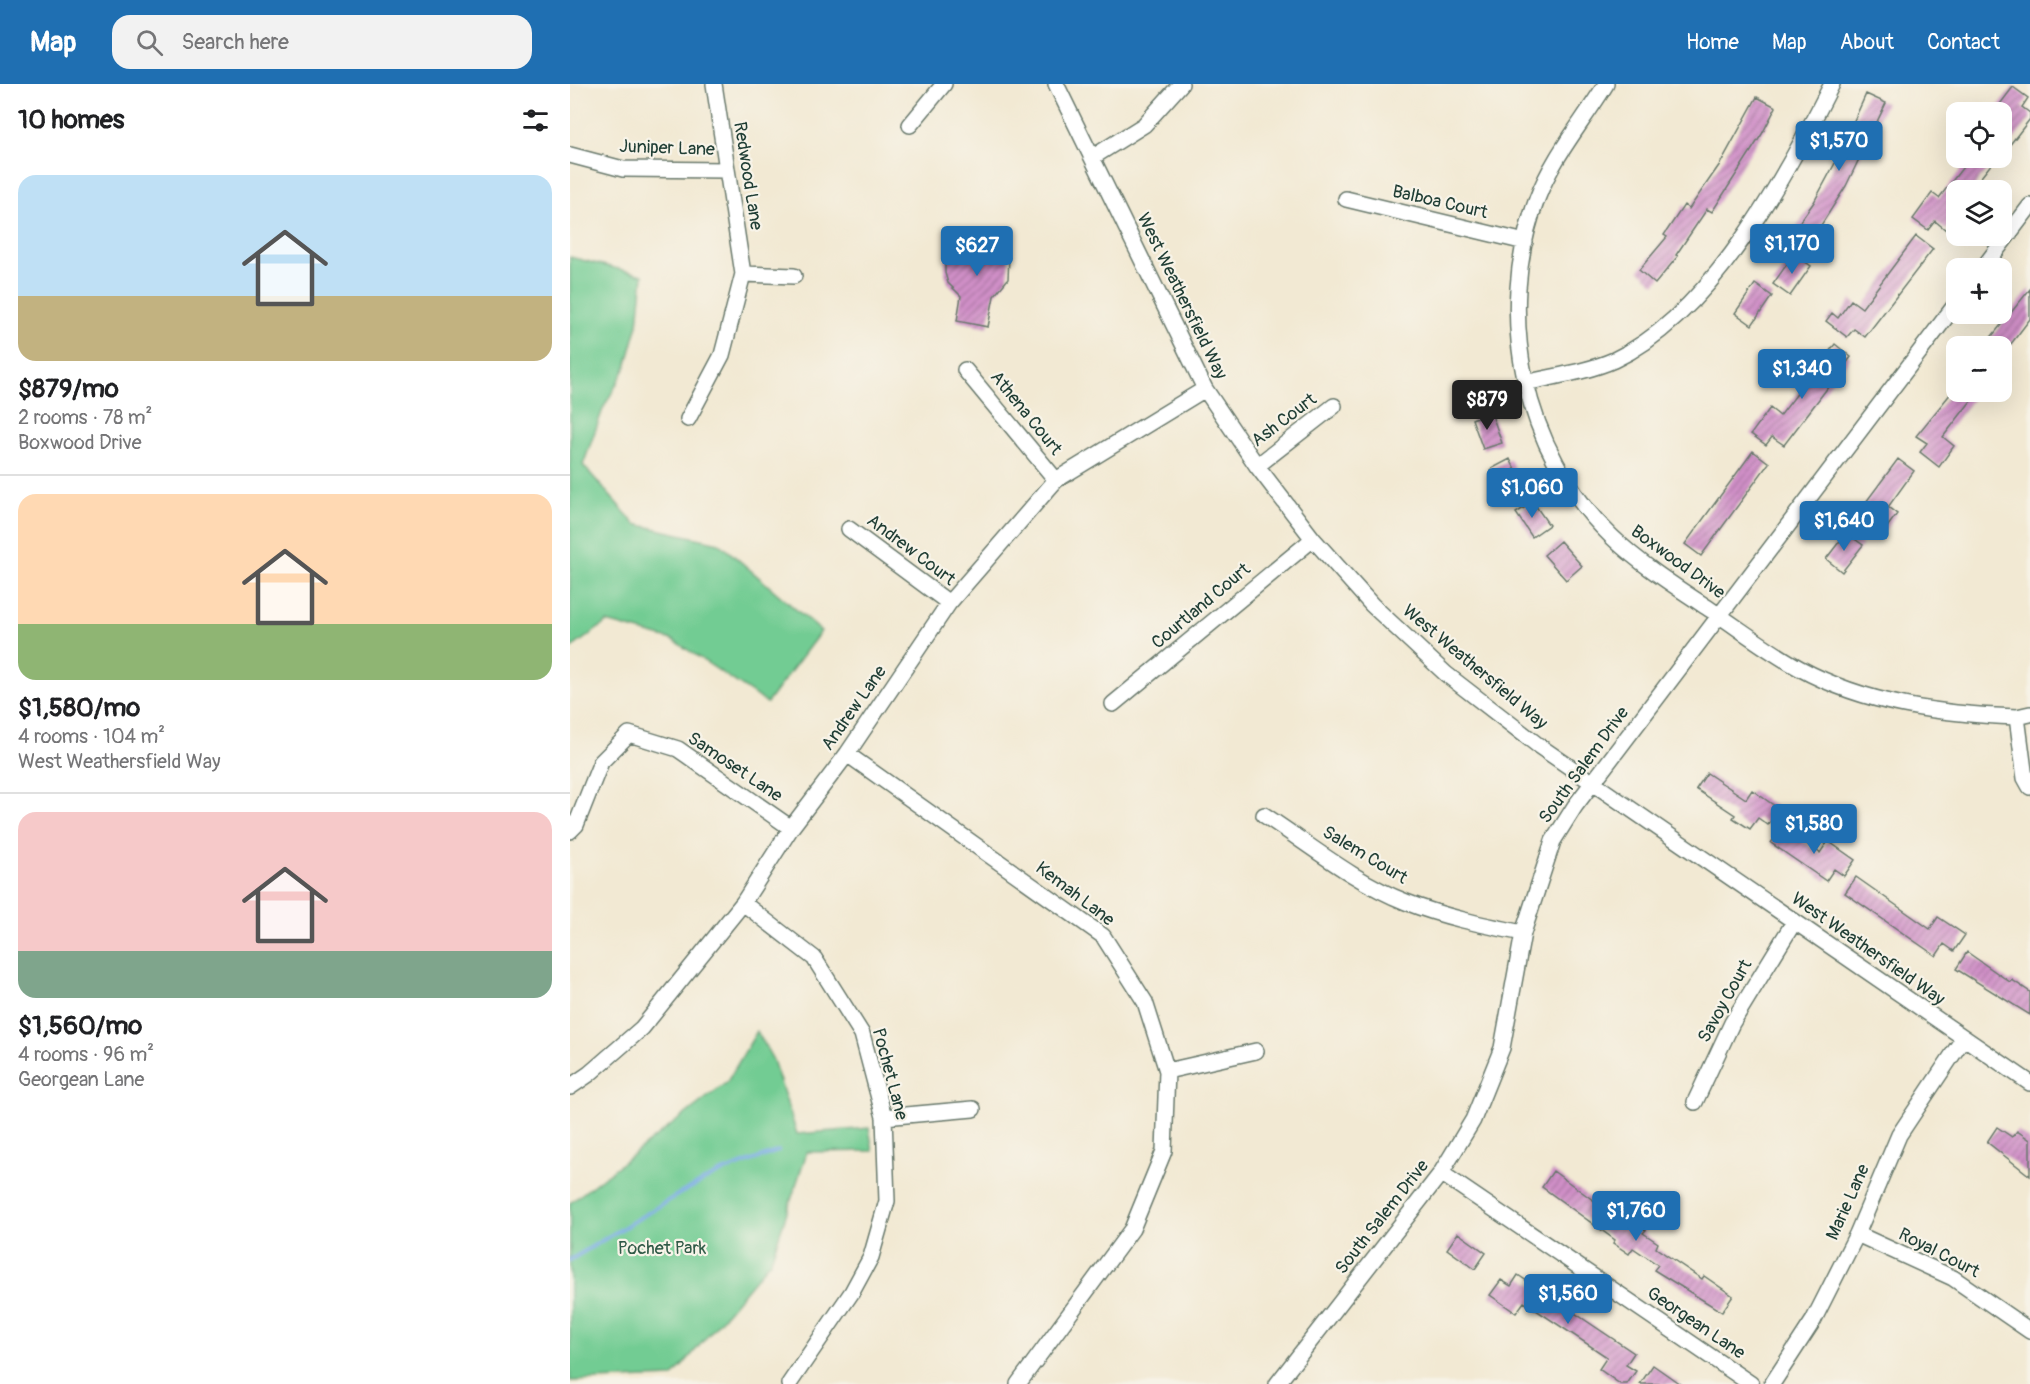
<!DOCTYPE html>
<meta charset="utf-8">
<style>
body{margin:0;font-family:Pangolin,sans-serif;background:#f2f2f2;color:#202124;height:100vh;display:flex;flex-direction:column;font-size:22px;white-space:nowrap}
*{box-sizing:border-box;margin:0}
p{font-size:20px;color:#757577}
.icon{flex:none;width:33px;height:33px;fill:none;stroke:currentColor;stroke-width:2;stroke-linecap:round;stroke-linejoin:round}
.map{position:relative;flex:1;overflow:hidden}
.sheet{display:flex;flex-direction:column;background:#fff;width:570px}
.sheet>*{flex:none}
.fabs{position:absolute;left:1376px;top:18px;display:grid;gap:12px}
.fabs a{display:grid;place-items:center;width:66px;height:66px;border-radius:12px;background:#fff;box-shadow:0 6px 24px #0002;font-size:30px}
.price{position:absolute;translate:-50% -51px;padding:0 14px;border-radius:6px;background:#1f6fb2;color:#fff;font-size:20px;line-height:39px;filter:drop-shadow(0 2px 3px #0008)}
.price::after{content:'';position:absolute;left:50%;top:36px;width:18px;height:14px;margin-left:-9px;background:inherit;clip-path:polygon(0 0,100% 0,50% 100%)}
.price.current{background:#222;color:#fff}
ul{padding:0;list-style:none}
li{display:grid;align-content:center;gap:12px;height:318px;padding:0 18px}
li+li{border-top:2px solid #e0e0e0}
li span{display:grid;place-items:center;height:186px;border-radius:18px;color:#555}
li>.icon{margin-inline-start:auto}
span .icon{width:108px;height:108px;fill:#fffc;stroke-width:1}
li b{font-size:26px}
h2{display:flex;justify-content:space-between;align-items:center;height:72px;padding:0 18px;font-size:26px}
header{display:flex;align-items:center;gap:36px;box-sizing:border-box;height:84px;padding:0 30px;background:#1f6fb2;color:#fff}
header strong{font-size:28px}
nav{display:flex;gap:33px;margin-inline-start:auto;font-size:21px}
.search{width:420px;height:54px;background:#f2f2f2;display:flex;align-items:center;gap:15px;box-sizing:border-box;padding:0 21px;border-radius:18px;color:#757577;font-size:22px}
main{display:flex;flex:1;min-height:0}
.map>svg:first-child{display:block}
.park{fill:#72cc93;stroke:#488464;stroke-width:1.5}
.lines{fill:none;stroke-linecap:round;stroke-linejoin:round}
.stream{stroke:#77abe4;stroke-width:4}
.building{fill:url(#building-hatch)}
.minor-casing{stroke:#69796c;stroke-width:18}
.minor{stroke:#fff;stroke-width:15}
.labels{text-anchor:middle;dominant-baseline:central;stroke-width:4.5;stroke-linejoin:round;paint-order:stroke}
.street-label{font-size:18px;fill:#1f3d34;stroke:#f7f3e8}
.park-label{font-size:18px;fill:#305a47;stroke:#f7f3e8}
</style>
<header>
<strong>Map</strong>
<div class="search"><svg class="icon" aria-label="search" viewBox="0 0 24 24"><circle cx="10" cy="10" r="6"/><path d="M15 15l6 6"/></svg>Search here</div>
<nav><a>Home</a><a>Map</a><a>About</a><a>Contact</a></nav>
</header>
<main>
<section class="sheet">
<h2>10 homes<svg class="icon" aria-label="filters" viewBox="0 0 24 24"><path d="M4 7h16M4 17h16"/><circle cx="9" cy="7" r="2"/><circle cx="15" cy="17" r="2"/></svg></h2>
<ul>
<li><span style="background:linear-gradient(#bfe0f5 65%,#c2b280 0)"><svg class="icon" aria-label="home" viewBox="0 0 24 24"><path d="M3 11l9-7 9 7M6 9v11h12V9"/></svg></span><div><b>$879/mo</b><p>2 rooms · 78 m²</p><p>Boxwood Drive</p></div></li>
<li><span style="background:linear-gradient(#ffd9b3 70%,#8fb573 0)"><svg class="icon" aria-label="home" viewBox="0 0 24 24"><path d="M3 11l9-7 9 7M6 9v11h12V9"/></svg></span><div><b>$1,580/mo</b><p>4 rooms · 104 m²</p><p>West Weathersfield Way</p></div></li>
<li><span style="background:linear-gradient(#f6c9c9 75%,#7fa58c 0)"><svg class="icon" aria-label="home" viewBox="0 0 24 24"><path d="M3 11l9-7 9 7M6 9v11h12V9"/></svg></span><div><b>$1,560/mo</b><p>4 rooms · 96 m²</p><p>Georgean Lane</p></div></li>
</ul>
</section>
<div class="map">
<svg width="1460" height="1300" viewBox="0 0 1460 1300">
<defs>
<pattern id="building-hatch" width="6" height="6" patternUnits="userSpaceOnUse" patternTransform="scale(1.5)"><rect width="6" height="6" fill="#d08fc7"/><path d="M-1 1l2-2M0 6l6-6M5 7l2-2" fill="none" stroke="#a876a2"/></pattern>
</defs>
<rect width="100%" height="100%" fill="#f7f3e8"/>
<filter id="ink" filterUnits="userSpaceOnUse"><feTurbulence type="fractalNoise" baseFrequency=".0167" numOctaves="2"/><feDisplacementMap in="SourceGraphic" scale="12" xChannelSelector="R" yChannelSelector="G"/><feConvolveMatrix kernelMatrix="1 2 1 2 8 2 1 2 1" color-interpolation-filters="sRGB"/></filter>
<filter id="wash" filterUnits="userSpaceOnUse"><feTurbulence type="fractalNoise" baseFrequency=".008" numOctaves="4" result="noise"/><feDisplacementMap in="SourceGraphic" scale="24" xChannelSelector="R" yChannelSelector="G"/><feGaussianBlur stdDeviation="1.35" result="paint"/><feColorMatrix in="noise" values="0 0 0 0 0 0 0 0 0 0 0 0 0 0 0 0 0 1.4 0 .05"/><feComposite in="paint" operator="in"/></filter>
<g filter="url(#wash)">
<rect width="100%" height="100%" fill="#f2e9d3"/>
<path class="park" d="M0,173l73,18 -5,49 -12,43 -23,42 -20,56 52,59 84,19 102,88 -54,72 -94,-63 -66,-18 -37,27z
M187,947l16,29 24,74 72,-6 4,23 -66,1 -36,108 -98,117 -103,4v-178l157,-121z"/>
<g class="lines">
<path class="stream" d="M0,1176l109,-66 40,-21 59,-22"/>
</g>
<g id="blocks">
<path class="building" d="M1443,3l15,11 -6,9 8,6v6l-29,37v-44h-7z
M1296,10l20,9 -40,83 -42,66 -17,-12 27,-38 20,-37z
M1187,13l19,10 -14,27 -50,78 -5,-3 -31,46 2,1 -23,28 -16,-14 28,-33 -3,-2 20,-30 5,4 31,-45z
M1400,74h26l-25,32h-15v27l-10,13 -11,-9 -7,9 -15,-11 19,-26 7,5z
M404,151l21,5 14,17 -1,22 -14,17 -6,31 -31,-6 4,-25 -13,-13 -3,-10v-10l9,-19z
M1346,152l17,13 -68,88 -11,-8 -7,8 -21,-16 6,-8 6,5 13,-18 11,8z
M1224,170l17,12 -21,30 -17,-12z
M1185,200l17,12 -20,29 -17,-12z
M1460,205v30l-26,34 -3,-7h-6l-7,-5z
M1265,260l16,13 -67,88 -12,-8 -6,8 -15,-11 19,-26 10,8z
M1382,308h26l-35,45 11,9 -15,21 -19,-15 7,-9 -11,-7z
M921,328l11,31 -19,6 -11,-30z
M1183,367l16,12 -68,93 -16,-12z
M940,375l13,26 -19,9 -13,-25z
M1328,375l16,12 -26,36 9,7 -18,24 -15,-11 9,-14 -10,-7z
M963,418l16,23 -17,12 -16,-24z
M1276,449l17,12 -21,27 -16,-13z
M990,457l22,25 -16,14 -22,-25z
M1137,689l39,26 6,-9 27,19 -11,16 -10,-7 -8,11 -17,-11 2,-3 -39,-26z
M1212,743l38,26 8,-12 27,19 -11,16 -10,-7 -8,12 -55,-38z
M1286,793l74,52 8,-12 27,18 -11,16 -10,-7 -8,12 -91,-63z
M1397,868l43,30 2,-2 18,12v23l-74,-46z
M1427,1043l15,10 5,-6 13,9v36l-43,-34z
M983,1087l73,53 3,-5 17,11 -3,3 15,10 -2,5 46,31 2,-3 29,20 -11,16 -68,-42 4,-5 -25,-17 -4,6 -16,-11 2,-3 -73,-53z
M888,1149l28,20 -11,16 -28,-20z
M948,1191l116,78 -8,12 10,6 -9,13h-7l-21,-15 8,-12 -83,-55 -8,11 -26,-18 11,-15 10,6z
M1083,1281l27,19h-40z"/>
</g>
</g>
<g filter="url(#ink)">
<use href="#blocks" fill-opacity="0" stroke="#69796c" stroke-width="1.5"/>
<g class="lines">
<defs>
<path id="minor" d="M486,0l149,305 52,77 56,73 59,66 74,69 93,72 491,337
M1036,0c-23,38 -53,72 -69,115 -43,114 -14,252 74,337 30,29 65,51 100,74 29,19 57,41 88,58 68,37 142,46 218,49l13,-3
M340,41l34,-41
M0,71l53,14 104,1
M523,73l51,-32 37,-41
M776,115l179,43
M1413,184l47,-62
M173,190l51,2
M395,286l91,110
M955,299c29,-7 62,-11 89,-23 97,-45 171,-183 218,-276
M118,335l34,-64 21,-81 -29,-190
M687,382l77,-60
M279,445l100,74
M543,620l200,-165
M1447,633l8,61 5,9
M277,670l256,182 42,66 22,69 -3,80 -32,78 -114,155
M694,731c46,30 91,67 142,87 38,15 77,23 117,31
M0,747l6,-6 25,-63 28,-28 49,15 113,79
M173,819l71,55 48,76 22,83 3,84 -16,56 -19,35 -63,92
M597,987l89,-20
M0,1003l19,-13 53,-46 101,-125 48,-75 56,-74 102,-151 107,-123 149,-91
M1125,1018l37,-79 62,-101
M314,1033l89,-8
M871,1089l310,211
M1287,1150l96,44 77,53
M707,1300l164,-211 32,-53 29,-72 21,-115 30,-92 22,-35 381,-502
M1202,1300l41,-63 44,-87 42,-99 64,-96"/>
</defs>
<use href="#minor" class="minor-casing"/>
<use href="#minor" class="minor"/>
</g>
</g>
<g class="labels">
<g class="street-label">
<text transform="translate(97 64) rotate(2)">Juniper Lane</text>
<text transform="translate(178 92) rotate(81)">Redwood Lane</text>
<text transform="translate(870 118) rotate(13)">Balboa Court</text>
<text transform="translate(612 212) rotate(64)">West Weathersfield Way</text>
<text transform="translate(456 329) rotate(51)">Athena Court</text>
<text transform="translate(714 336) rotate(-37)">Ash Court</text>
<text transform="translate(341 466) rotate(37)">Andrew Court</text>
<text transform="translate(1108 478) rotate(36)">Boxwood Drive</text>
<text transform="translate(631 522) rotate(-40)">Courtland Court</text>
<text transform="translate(905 583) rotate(40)">West Weathersfield Way</text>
<text transform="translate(284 624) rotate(-55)">Andrew Lane</text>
<text transform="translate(1014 681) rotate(-54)">South Salem Drive</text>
<text transform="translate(165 683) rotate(34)">Samoset Lane</text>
<text transform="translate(795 771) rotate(31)">Salem Court</text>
<text transform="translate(505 810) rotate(37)">Kemah Lane</text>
<text transform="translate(1298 865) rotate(35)">West Weathersfield Way</text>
<text transform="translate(1155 917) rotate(-61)">Savoy Court</text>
<text transform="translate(320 990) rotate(75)">Pochet Lane</text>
<text transform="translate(1278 1118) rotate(-66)">Marie Lane</text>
<text transform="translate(812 1133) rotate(-52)">South Salem Drive</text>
<text transform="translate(1369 1169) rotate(27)">Royal Court</text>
<text transform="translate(1126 1239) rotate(34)">Georgean Lane</text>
</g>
<g class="park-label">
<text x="92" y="1164">Pochet Park</text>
</g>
</g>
</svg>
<div class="fabs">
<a><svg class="icon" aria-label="locate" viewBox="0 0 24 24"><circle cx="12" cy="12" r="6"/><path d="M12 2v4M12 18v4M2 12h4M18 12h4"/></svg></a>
<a><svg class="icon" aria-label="layers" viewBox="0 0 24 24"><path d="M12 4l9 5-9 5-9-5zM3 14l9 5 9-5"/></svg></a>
<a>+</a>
<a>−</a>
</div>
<b class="price" style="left:1269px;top:88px">$1,570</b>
<b class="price" style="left:1222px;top:191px">$1,170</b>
<b class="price" style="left:407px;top:193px">$627</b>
<b class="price" style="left:1232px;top:316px">$1,340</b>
<b class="price current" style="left:917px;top:347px">$879</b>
<b class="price" style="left:962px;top:435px">$1,060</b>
<b class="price" style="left:1274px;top:468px">$1,640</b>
<b class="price" style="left:1244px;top:771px">$1,580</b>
<b class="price" style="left:1066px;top:1158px">$1,760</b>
<b class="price" style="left:998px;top:1241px">$1,560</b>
</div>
</main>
